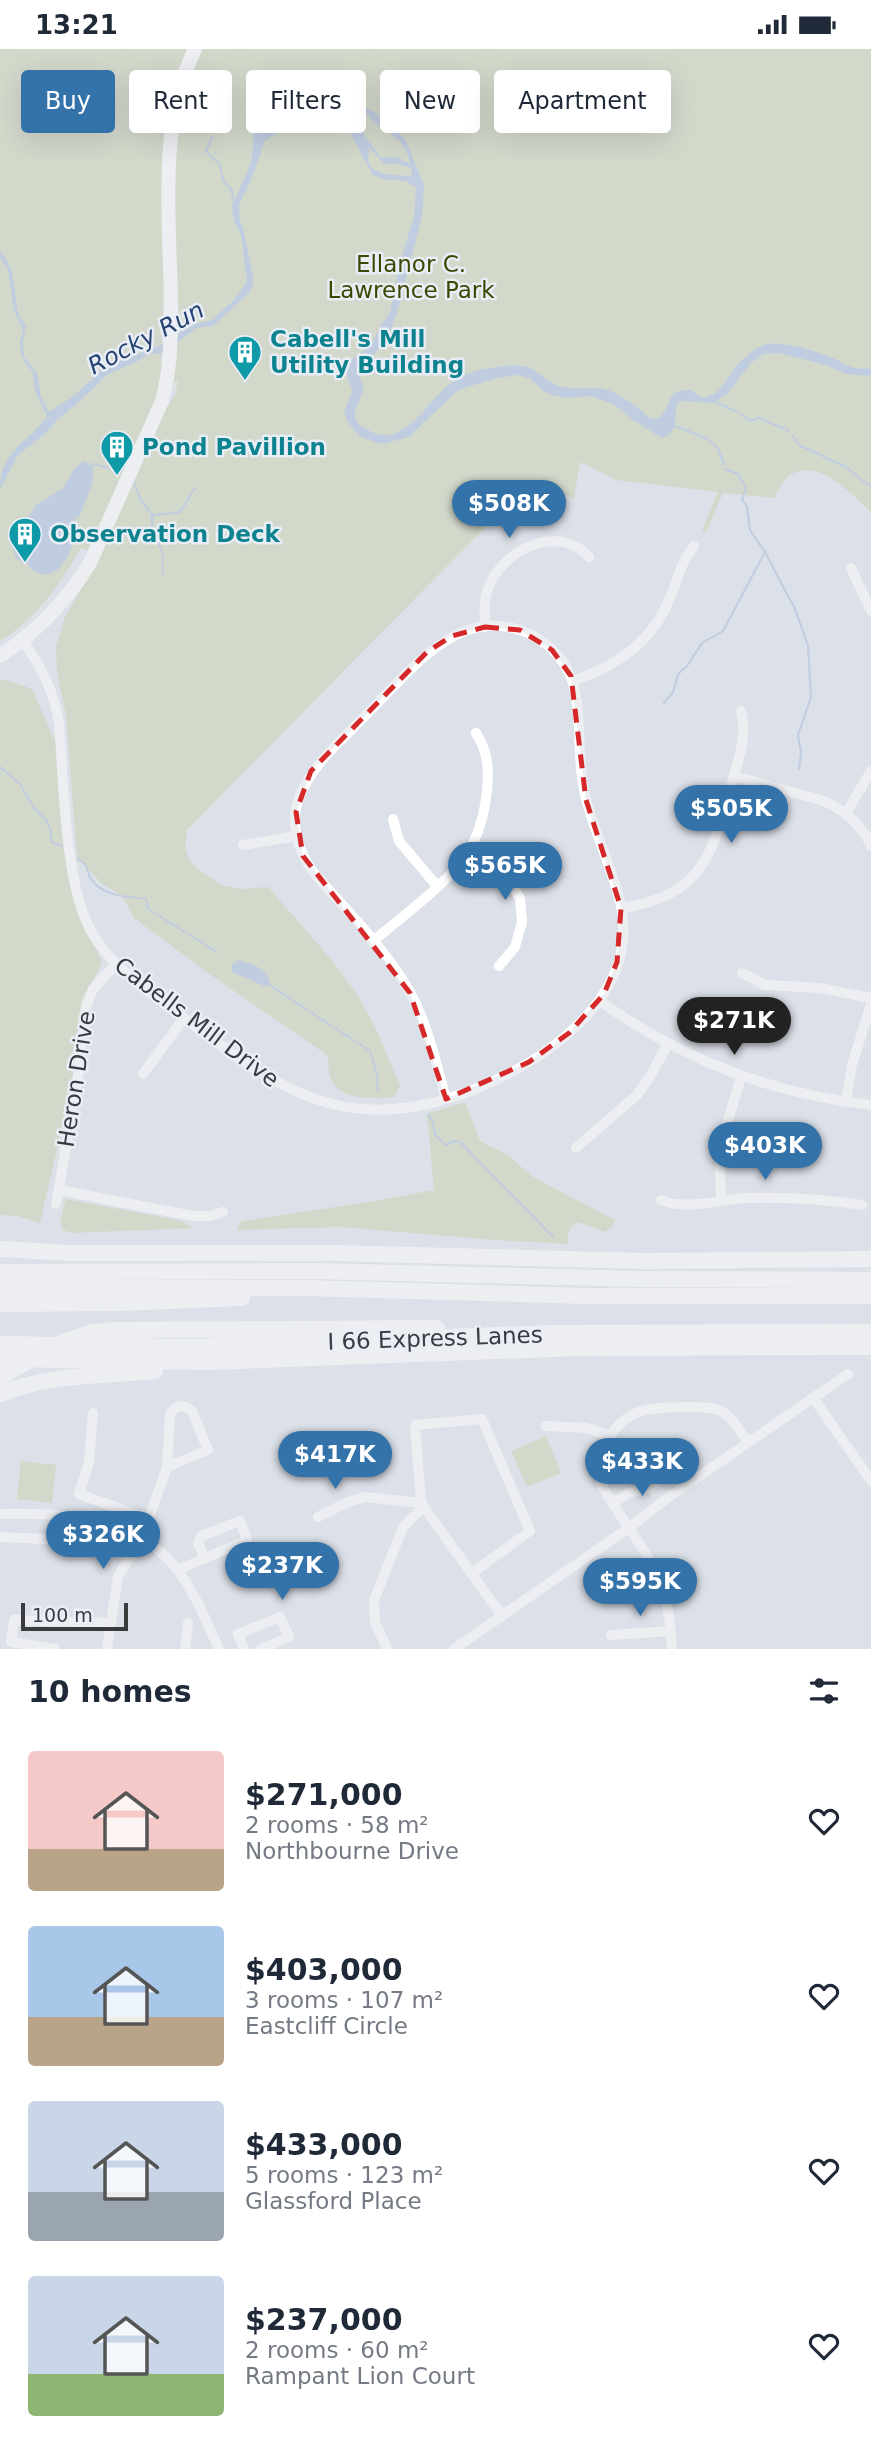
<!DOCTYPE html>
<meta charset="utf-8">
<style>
body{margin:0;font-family:"DejaVu Sans",sans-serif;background:#f2f2f3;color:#1f2937;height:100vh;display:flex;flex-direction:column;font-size:26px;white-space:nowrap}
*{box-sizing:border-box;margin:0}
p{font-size:23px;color:#747a83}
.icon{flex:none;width:38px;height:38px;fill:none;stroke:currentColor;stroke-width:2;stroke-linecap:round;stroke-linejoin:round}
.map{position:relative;height:1600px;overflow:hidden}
.panel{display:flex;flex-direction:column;background:#fff;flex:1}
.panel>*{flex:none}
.hud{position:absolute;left:21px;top:21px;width:830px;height:63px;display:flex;gap:14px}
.scale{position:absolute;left:21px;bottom:18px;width:107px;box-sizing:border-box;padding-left:7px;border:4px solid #3a3b3f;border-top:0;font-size:19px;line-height:24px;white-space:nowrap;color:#3a3b3f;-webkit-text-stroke:5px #e9edf6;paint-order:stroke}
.price{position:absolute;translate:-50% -60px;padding:0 16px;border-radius:24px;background:#3373aa;color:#fff;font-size:23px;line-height:46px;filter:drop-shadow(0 2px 4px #0008)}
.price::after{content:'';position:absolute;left:50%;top:42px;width:21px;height:16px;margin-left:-10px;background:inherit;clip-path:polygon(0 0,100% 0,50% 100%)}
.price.on{background:#222;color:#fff}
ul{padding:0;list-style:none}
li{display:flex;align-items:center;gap:21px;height:175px;padding:0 28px}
li span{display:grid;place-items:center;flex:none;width:196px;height:140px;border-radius:7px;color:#555}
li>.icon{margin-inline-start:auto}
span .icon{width:84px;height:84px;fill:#fffc;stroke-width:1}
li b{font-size:30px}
h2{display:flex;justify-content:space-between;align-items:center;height:84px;padding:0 28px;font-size:30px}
.tag{padding:0 24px;border-radius:7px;background:#fff;box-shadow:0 7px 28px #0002;font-size:24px;line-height:63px}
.tag.on{background:#3373aa;color:#fff}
.status{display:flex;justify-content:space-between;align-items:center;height:49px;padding:0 35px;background:#fff;direction:ltr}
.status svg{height:19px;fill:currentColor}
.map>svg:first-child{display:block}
.green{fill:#c6d0a8}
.water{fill:#9eb5d8;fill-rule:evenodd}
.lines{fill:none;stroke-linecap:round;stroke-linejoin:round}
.stream{stroke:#9eb5d8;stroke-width:2}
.minor{stroke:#fff;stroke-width:10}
.major{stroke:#fff;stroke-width:14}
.highway{stroke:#fff;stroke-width:16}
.marked{fill:none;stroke:#d62828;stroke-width:5;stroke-dasharray:14 9;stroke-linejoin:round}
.labels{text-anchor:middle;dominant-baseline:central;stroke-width:5;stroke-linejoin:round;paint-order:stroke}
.park-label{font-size:23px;fill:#3d4702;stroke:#e9edf6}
.culture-label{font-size:23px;font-weight:bold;fill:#0d838f;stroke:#e9edf6;text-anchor:start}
.street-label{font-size:23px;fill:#3a3b3f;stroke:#e9edf6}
.water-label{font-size:24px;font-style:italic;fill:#264371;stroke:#e9edf6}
</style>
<div class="status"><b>13:21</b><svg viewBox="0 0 49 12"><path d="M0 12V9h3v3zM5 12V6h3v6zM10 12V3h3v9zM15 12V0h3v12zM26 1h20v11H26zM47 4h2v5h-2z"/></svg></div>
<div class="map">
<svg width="871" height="1600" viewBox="0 0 871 1600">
<rect width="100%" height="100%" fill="#dce0e8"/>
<path class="green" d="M0,0h191l-7,14 -19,201 -4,107 -5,36 -65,144 -10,-3c-21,36 -44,71 -81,93z
M202,0h669v463c-20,-18 -52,-55 -81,-37 -7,4 -12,16 -16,23l-51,-5 -17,39 -4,-1 16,-39 -102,-12 -36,-18 -6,36 -46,-14 -341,346 -2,18 5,14 15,12 17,11 20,4 26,-2c30,35 69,75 93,114 16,27 27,56 39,85l-6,12c-18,0 -56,3 -63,-19 -3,-7 -2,-16 -4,-24l-122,-84 -71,-53 -12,-22 -21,-13 -24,-26 -11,-142 -9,-43 -1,-25 9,-30 35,-61 66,-148 9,-13 3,-15 -6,3c1,-45 2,-90 3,-134 0,-67 -5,-140 27,-200z
M4,630l28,10 21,48 4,1c4,55 3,122 20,174 6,18 17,32 25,49 -3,14 -15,25 -20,39l-11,88 -31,135 -22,-7 -18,-1v-534z
M465,1053l15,39 28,14 25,22 82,43 -4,8 -6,4 -27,-10c-10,5 -10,11 -10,22l-73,-4 -154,-13 -103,3v-4l4,-5 133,-20 59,-11 -7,-76z
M66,1150l111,21 18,8 -124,5 -8,-3 -3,-10z
M546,1387l15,37 -34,14 -16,-36z
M21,1412l35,4 -4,38 -35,-4z"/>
<path class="water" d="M340,50l18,3 34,22 14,17 18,44 -2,32 -26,100 -13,28 -25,24c0,7 5,14 5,20 -1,11 -11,20 -7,31 2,5 9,8 12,10 31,19 54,-19 73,-38 9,-10 29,-21 42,-23 12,-2 37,-6 47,-1 14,7 21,18 38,20 10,2 21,-1 32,0 16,2 38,19 50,30l7,1c16,-9 6,-31 35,-29 18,24 38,-17 47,-27 7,-7 14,-13 22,-17 18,-8 56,6 74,13 6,3 13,8 20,9 5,1 11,0 16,1v7l-25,-2 -20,-9 -47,-12 -16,1 -12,9 -23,30 -14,10 -33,-2 -4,2c-3,15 2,30 -15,35l-29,-18 -18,-15 -24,-9 -24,2 -15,-3 -9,-4 -12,-12 -13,-4 -25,4 -35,11 -49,47 -27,7 -22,-7 -13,-16 -3,-9 8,-20c-1,-6 -3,-10 -5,-16 -4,-15 13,-23 24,-29l8,-19 11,-16 9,-45 15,-51 2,-28 -10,-7 -23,-2 -10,-4 -24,-44 -19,-17 -9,-4 -23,4 -3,5 -30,22 -15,41 -11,22 1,17 4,11 9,44v8l-4,9 -36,33 -17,2 -30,24 -19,3 -9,6 -31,14 -29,28 -21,17 -10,12 -29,23 -18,34c0,-39 28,-45 47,-73l-12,-25 -2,-19 -8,-9 -4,-9 -1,-12 3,-12 -9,-20 -6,-41 -7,-8 -1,-12 12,22 6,43 8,12 -3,15 1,16 13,16 4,24 8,15 23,-15 33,-30 61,-24 25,-18 21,-5 23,-21 12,-18 -6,-47 -7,-13 -2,-15 19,-43 3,-28 5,-15 6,-6h16l16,-9 29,1zM337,53c27,-1 25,10 42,24 17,13 27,14 31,38l-14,-7 -15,1 -19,-26 -31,-24zM370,99l14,16h14l14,4 -1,8c-17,-2 -51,2 -41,-28z
M84,412l8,4c5,16 -7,37 -13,52h-3l-2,7 3,1c-3,23 -19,67 -49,42l1,-3 -13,-5 -4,-17 24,-37 27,-17 12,-20z
M238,911c14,4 31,8 32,24l-6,2 -32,-14v-7z"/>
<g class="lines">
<path class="stream" d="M212,88l-6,14 13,13 5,18 7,7 3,13
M716,353l23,11 11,8 9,-3 30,13
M675,377l33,13 9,8 7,17
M792,386l7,10 47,22 25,20
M92,415l32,7
M725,420l13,5 8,14 -4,12 5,6 3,24 15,22 30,57 13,37 3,51 -13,38 3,18 -2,16
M133,431l8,21 11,13v11l11,30
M154,466l26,-3 15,-24
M163,510l-1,8 2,7
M664,654l9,-11 5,-18 9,-8 15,-23 21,-12 42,-79
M0,718l20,17 14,24 12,12 4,8 2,14 11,4
M78,810c9,4 8,9 12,18 10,19 37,20 56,22l2,10 69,43
M268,935l102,67 7,23 1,17
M429,1066l4,8 2,12 11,10 8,-4 6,1 94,96"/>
<path class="minor" d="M851,519l20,43
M485,578c0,-13 -2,-26 3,-38 13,-38 70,-67 101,-32
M23,592c18,25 32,52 36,83 5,58 5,154 31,205 19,36 54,59 86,83 100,76 167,128 297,78 73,-29 167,-93 148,-184 -9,-42 -31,-80 -38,-122 -6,-33 -1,-73 -11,-104 -7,-20 -23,-37 -42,-46 -58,-27 -100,15 -138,54 -18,19 -37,38 -56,57 -38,39 -58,76 -23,127 33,38 72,76 97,120 18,33 26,71 36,107
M572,632c43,-14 80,-39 97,-81 10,-22 10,-35 25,-54
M734,727l90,25c21,10 38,23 47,45
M846,764l25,-42
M393,770l6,22 38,45
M243,796l53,-9
M469,802l38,24 13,24 2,23 -7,25 -16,19
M621,859c81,-12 91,-52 110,-122 7,-27 17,-48 10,-75
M372,893c29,-25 77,-59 96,-90 11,-18 17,-41 19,-62 2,-22 1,-38 -11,-57
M742,924l23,12 55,3 51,10
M600,952c81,58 172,93 271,104
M143,1025l41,-56
M846,1052l6,-36 19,-61
M576,1099l61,-53 12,-17 19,-34
M59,1141l134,26h17l13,-4
M721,1150l-1,-26 1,-29 20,-67
M661,1151c25,11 59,-1 86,-2 39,-1 77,1 115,7
M56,1155l21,-119 9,-78 7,-18 23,-25
M814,1350l57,82
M93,1364l-4,49 -10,32 70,25
M546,1377l41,2 23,8
M421,1454l-6,-78 67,-6 48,112 -58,42
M613,1454l16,-10 19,-5 15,-11
M0,1465c63,-2 138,2 179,58 17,23 28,51 40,77
M318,1468l30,-15 17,-5 56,6 81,113
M0,1488l108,5 23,12
M178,1521l69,-30 -7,-19 -39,15 -3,7 7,16
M611,1586l60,-4
M55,1600l-44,-7 3,-22 97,3
M107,1600l11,-73 24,-38 25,-71 3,-53c6,-9 13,-10 22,-3l16,39 -41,17
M185,1600l3,-26
M244,1600l-6,-15 42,-17 9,20 -28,12
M387,1600l-12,-27 -1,-22 29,-73 21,-21
M454,1600l176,-122 36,-28 182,-125
M672,1600c-3,-80 -31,-98 -69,-161 -10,-29 7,-65 36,-76 13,-5 28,-4 43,-5 12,0 26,-1 37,3 13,6 21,21 29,32"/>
<path class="major" d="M0,607c38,-25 66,-54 90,-93l72,-162c8,-29 9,-59 9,-89 0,-85 -15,-185 24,-263"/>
<path class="highway" d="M0,1200l69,4h265l308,8 229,-2
M0,1223l315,-1 327,8 229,1
M0,1239h305l282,8h284
M0,1255l118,-1 124,-5
M63,1293l29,-10 25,-2 320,-2
M0,1295l188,3 364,-14 319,-1
M0,1310l210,3 367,-14 294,-1
M0,1328l30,-17
M0,1345c50,-20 103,-18 155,-23"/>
</g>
<path d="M0 0H871V1600H0ZM485,578l35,3 32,20 19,26 15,124 35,108 -4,54 -13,32 -35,39 -40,29 -83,37 -36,-106 -107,-137 -7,-44 15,-41 116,-119 25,-16z" fill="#dce0e8" fill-opacity=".55" fill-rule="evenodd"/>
<path class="marked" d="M485,578l35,3 32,20 19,26 15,124 35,108 -4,54 -13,32 -35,39 -40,29 -83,37 -36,-106 -107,-137 -7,-44 15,-41 116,-119 25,-16z"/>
<defs>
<symbol id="building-pin" viewBox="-11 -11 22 30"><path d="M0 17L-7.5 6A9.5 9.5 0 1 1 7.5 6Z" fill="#0f9aa8" stroke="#e9edf6"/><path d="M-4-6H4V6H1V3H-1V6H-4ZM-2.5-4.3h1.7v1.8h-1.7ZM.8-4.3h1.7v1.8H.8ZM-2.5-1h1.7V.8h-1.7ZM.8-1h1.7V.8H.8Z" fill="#fff"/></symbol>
</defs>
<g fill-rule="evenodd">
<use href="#building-pin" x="226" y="284" width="38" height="52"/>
<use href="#building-pin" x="98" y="379" width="38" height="52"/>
<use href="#building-pin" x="6" y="466" width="38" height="52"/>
</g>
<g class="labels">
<g class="park-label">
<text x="411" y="215">Ellanor C.<tspan x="411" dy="26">Lawrence Park</tspan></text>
</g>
<g class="culture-label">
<text x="270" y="290">Cabell's Mill<tspan x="270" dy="26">Utility Building</tspan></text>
<text x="142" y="398">Pond Pavillion</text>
<text x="50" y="485">Observation Deck</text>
</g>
<g class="street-label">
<text transform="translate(197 973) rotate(37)">Cabells Mill Drive</text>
<text transform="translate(76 1030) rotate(-81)">Heron Drive</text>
<text transform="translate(435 1289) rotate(-2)">I 66 Express Lanes</text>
</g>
<g class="water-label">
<text transform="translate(146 289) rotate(-28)">Rocky Run</text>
</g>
</g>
</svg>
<div class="scale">100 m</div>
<b class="price" style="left:509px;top:491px">$508K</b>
<b class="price" style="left:731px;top:796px">$505K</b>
<b class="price" style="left:505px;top:853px">$565K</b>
<b class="price on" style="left:734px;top:1008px">$271K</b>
<b class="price" style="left:765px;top:1133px">$403K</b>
<b class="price" style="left:335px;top:1442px">$417K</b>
<b class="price" style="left:642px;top:1449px">$433K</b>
<b class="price" style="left:103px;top:1522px">$326K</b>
<b class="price" style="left:282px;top:1553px">$237K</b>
<b class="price" style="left:640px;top:1569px">$595K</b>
<div class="hud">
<a class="tag on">Buy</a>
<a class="tag">Rent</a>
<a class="tag">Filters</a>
<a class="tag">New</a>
<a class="tag">Apartment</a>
</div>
</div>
<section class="panel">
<h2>10 homes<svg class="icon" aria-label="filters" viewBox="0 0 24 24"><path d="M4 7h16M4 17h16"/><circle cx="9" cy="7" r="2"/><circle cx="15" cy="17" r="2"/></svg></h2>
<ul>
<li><span style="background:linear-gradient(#f6c9c9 70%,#b9a48a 0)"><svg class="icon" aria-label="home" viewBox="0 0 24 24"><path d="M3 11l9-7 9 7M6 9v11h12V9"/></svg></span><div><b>$271,000</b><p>2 rooms · 58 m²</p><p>Northbourne Drive</p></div><svg class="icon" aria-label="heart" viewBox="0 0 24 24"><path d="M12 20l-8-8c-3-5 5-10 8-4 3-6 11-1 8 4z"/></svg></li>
<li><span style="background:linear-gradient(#a9c7e8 65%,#b9a48a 0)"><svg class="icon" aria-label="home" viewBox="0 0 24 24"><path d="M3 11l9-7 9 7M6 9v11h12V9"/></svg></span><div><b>$403,000</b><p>3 rooms · 107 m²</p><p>Eastcliff Circle</p></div><svg class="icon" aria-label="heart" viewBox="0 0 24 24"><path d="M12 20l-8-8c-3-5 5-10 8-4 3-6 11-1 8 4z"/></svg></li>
<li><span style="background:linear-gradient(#c9d6e8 65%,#9aa5b1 0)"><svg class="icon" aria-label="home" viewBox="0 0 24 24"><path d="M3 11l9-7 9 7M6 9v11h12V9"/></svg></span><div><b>$433,000</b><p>5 rooms · 123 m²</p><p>Glassford Place</p></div><svg class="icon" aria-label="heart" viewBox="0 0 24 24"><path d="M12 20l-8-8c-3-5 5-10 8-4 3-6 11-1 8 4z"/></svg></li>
<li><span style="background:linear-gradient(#c9d6e8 70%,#8fb573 0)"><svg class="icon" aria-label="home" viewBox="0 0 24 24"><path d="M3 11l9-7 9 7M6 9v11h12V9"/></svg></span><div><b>$237,000</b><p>2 rooms · 60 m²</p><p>Rampant Lion Court</p></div><svg class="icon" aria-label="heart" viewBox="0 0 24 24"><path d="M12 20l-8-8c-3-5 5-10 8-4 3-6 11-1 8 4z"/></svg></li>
</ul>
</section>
